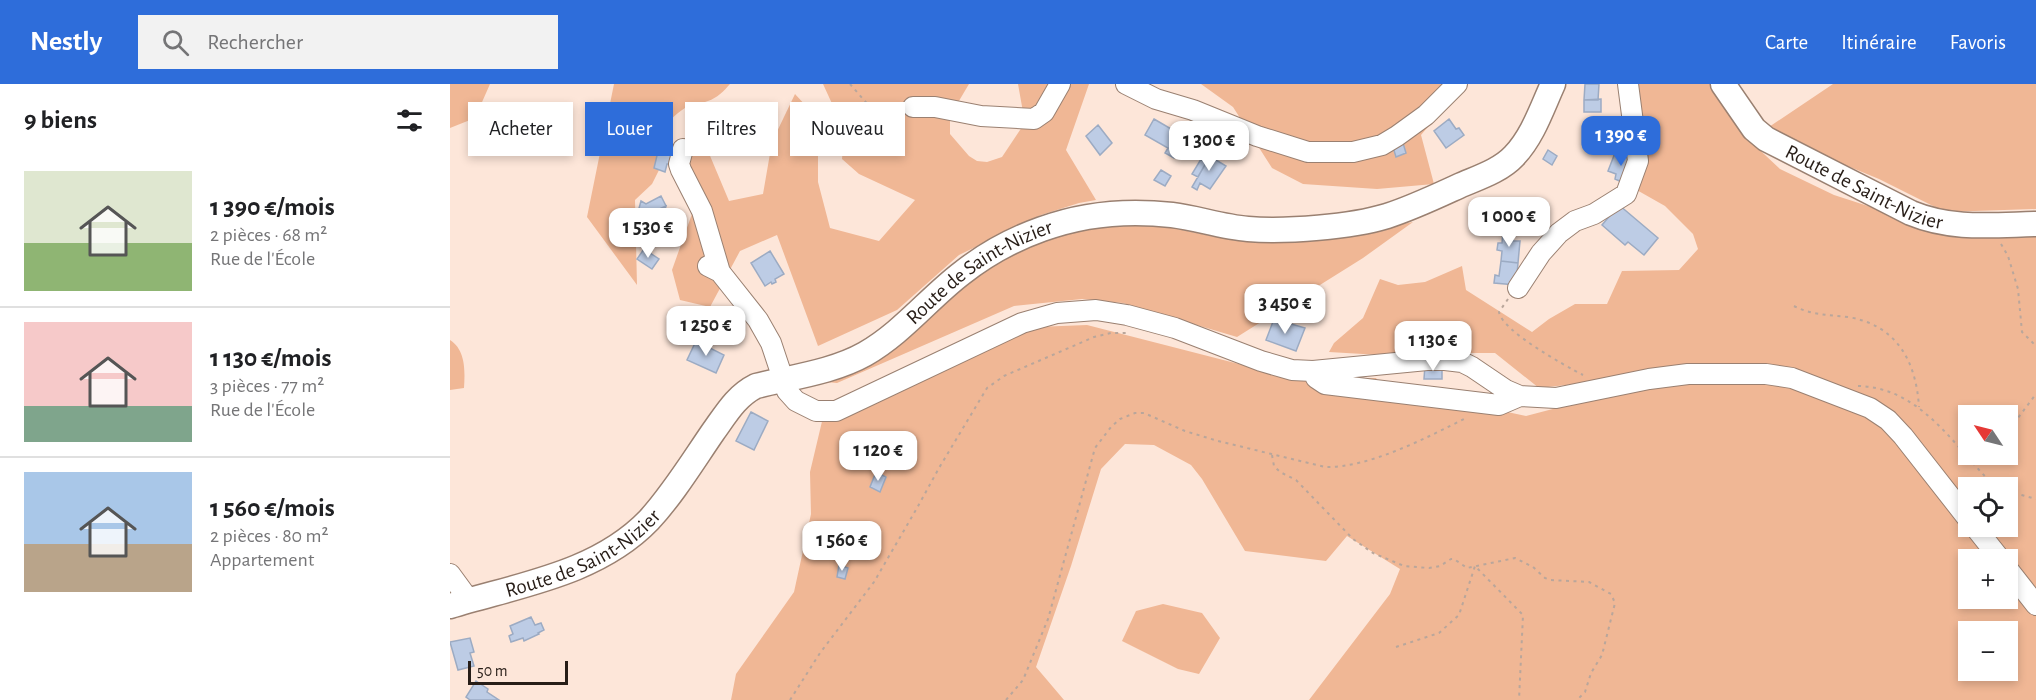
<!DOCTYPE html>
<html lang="fr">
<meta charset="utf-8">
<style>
body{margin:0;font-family:"Alegreya Sans",sans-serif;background:#f2f2f2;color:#202124;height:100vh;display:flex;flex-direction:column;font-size:22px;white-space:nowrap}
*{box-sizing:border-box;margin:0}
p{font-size:20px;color:#757577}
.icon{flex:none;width:33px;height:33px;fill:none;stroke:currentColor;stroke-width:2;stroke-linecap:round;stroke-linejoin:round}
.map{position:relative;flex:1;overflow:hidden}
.panel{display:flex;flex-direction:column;background:#fff;width:450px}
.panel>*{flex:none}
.hud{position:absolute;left:18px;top:18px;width:570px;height:54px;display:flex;gap:12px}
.needle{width:39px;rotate:305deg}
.buttons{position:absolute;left:1508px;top:321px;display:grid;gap:12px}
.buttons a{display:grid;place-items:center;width:60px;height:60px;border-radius:0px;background:#fff;box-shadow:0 3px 9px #0003;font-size:30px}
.scale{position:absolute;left:18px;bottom:15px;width:100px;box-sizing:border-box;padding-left:6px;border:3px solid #271d17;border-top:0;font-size:16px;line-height:21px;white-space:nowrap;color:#271d17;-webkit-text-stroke:4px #fde6d9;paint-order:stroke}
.price{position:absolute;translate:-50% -51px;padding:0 14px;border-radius:12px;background:#fff;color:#222;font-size:20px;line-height:39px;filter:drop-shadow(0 2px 3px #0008)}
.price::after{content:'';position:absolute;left:50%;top:36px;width:18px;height:14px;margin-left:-9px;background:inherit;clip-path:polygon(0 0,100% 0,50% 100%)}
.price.on{background:#2e6dda;color:#fff}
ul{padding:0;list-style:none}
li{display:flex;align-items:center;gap:18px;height:150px;padding:0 24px}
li+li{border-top:2px solid #e0e0e0}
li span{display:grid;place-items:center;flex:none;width:168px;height:120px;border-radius:0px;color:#555}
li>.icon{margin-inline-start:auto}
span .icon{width:72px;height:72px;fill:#fffc;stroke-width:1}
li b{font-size:26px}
h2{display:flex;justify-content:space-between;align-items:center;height:72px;padding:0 24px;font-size:26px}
.tag{padding:0 21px;border-radius:0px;background:#fff;box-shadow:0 3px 9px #0003;font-size:21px;line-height:54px}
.tag.on{background:#2e6dda;color:#fff}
header{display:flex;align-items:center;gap:36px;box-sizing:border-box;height:84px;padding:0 30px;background:#2e6dda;color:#fff}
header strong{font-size:28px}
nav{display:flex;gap:33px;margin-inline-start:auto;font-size:21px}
.search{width:420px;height:54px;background:#f2f2f2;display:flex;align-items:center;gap:15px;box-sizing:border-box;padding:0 21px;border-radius:0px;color:#757577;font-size:22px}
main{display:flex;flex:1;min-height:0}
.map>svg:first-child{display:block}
.green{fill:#f0b795;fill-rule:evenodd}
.building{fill:#bdcce5;stroke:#9cabc3;stroke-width:1.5}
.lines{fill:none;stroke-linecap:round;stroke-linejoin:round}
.minor-casing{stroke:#9a8071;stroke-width:22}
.major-casing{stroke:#9a8071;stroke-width:27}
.path{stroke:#b9a69b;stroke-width:2;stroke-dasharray:3 4.5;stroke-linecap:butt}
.minor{stroke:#fff;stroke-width:20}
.major{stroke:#fff;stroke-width:24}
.labels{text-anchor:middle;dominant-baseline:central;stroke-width:4.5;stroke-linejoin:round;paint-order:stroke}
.street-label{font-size:21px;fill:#271d17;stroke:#fde6d9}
</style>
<header>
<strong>Nestly</strong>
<div class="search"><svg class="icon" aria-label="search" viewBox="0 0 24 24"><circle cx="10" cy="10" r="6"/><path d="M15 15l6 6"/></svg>Rechercher</div>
<nav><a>Carte</a><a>Itinéraire</a><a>Favoris</a></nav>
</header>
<main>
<section class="panel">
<h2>9 biens<svg class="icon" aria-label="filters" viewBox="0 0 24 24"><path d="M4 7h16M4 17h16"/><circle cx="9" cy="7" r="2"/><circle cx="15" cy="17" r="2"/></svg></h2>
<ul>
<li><span style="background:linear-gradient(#dfe7d0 60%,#8fb573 0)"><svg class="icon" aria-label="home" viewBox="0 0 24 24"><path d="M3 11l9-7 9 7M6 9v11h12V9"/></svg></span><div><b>1 390 €/mois</b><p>2 pièces · 68 m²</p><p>Rue de l'École</p></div></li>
<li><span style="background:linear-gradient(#f6c9c9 70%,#7fa58c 0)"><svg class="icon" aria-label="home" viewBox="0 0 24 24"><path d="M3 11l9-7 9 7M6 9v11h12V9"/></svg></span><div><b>1 130 €/mois</b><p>3 pièces · 77 m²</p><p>Rue de l'École</p></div></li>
<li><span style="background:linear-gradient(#a9c7e8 60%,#b9a48a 0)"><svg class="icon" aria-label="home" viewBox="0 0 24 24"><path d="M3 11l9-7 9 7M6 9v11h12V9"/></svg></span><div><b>1 560 €/mois</b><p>2 pièces · 80 m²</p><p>Appartement</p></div></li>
</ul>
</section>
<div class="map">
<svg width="1586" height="616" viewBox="0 0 1586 616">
<rect width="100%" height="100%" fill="#fde6d9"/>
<path class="green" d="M0,0h40l-15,34 -25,10z
M164,0h116c-6,7 -13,14 -22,17 -8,3 -16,3 -23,7 -11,7 -20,17 -28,27l2,35 -7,14 -17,16 2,85 -50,-68z
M373,0h146l-19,32v18l19,22 8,5 10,1 15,-5 20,-30 1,-15 -5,-28h71l-23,66 30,50 -17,3 -38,12 -82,40 -62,55 -79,36 -41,-111 -37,16 -30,56 -30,-7 -8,-30 21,-59 -7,-50 11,-14 11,4 21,50 34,-7 9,-52 23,-48 23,25v63l12,46 49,13 36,-41 -56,-26 -17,-15 2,-24 -4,-14z
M751,0h263l-43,51 13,49 -57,5 -74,-5 -31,-16 -39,-61z
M1187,0h76l35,55 32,30 54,26 108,35 94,-1v471h-727l81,-106 10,-25 -53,-33 -21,25 -81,-10 -43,-72 -11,-14 -37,-20 -29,-1 -24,25 -30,97 -35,101 28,33h-333l5,-26 58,-82 17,-78 -1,-42 14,-59 212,-86 51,-2 191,49 33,5 65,-1 12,18 96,11 42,9 61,-16 -12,-16 -36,4 -44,-35h-23l-35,-4 -57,6 -51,-3 5,-9 29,-25 17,-39 18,6 27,-3 37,-16 4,24 66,42 17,-13 26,-15h32l15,-33 57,-1 19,-21 -5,-15 -28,-28 -30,-17zM1518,332h39v38h-39zM1518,404h39v38h-39zM1518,476h39v38h-39zM1518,548h39v38h-39z
M1383,0h203v125l-91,3 -66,-33 -116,-48z
M963,138l-50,36 -126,79 -114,-34 -41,-4 -68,7 -177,77 -11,-1 21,-10 121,-97 53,-28 63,-19 65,-5 62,13 45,5 74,-3z
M0,256c16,10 15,32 14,48l-14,2z
M713,520l39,9 18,25 -21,36 -21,-5 -56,-28 14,-30z"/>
<path class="building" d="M1135,0h14l-1,16h-14z
M1151,15v13h-17v-12z
M286,21l4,13 -3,1 3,14h4l7,15 -21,6 -14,-44z
M704,35l31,18 -11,21 -9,-5 3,-5 -23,-13z
M999,35l7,10 3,-1 5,7 -18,13 -12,-17z
M648,41l14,18 -12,12 -14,-19z
M210,59l11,2v19h-4l-2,8 -11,-4z
M953,59l3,10 -10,4 -3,-10z
M1098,66l9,6 -5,9 -9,-6z
M751,67l25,15 -16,23 -10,-6 -3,7 -5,-3 14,-24 -8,-6z
M1165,69l19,5 -8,26 -11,-5 1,-5 -8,-3z
M751,75l5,4 -8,14 -6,-3z
M711,86l10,6 -6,10 -11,-6z
M211,112l5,10 -9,4 -2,11 5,7 -9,7 -3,-5 -4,5 -9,-12 6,-22 5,3z
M1169,121l39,33 -14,17 -16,-13 -3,3 -23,-20z
M216,122l-6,22 -5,-7 2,-11z
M1053,147l11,1 -1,9h7l-2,22 -17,-2 1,-10 -5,-1 1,-7h4z
M194,165l15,10 -7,10 -15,-10z
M320,167l14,23 -9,5 1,3 -4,2 -1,-2 -6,4 -14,-23z
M1051,177l17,2 -2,22 -22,-2 1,-8 4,1z
M292,224l6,9 -10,7 -7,-9z
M824,235l31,9 -9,23 -30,-11z
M246,257l28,14 -8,18 -29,-13z
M975,281h17v14h-18z
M301,328l17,9 -14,29 -18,-9z
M426,388l10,5 -6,15 -10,-5z
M389,481l9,3 -3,11 -8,-2z
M81,533l4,8 6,-2 3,7 -6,3 1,1 -15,7 -1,-3 -12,4 -2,-6 4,-2 -3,-8z
M20,554l4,14 -4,1 4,13 -16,4 -8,-28z
M26,597l12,8 -1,3 12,8h-29l-4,-3z"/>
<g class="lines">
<defs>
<path id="minor" d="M676,0l30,15 37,11 64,26 51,16h45l29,-7 15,-9 29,-21 31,-31
M463,23h22l46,9 53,3 10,-7 16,-28
M233,65l-4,15 2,6 21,41 18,61
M258,182l12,6 38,48 13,23 16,48 9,10 20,10h20l186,-88 35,-10 39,-3 31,5 48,13 86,33 31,9 21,1 114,-11h18l17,2 10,5 34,23 14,6 36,2 93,-19 39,-5h78l26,4 78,30 18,12 15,16 65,83
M1068,204l23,-35 18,-20 16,-12 19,-7 32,-20 12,-33 -10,-77
M863,287l3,7 9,6 174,21 21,-9
M1524,442l27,34
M1557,484l29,37
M0,490l19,26"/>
<g id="major">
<path id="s1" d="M1273,0l31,45 12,10 145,74c41,17 81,12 125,11"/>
<path id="s2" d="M0,522c68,-21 147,-32 199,-86 24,-26 44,-59 64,-88 13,-18 23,-36 43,-46 36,-9 77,-14 109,-32 37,-21 64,-56 97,-81 24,-19 52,-34 80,-44 41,-15 86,-19 130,-14 25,3 50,12 76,14 38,3 103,-2 139,-13 25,-8 48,-19 72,-30 18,-8 41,-15 55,-30 19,-20 28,-48 39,-72"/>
</g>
</defs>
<use href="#minor" class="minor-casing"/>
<use href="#major" class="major-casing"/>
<path class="path" d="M400,0l20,23 26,4
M1551,160l7,12 10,33 4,43 14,14
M1058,215l-9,13c3,19 65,53 84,63
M1344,222c17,9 35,9 54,11 48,8 68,43 71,90
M1408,302c50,1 82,39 112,74 10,10 17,21 30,28
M1557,343l11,-9 18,-24
M822,371l2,11 6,6 16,8 57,59 20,14 31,13 25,2 11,-2 11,-7h3l13,9 48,-10 18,9 12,11 6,2 38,2 22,12 4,9 -13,52 -11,18 -6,19 -8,8
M1523,379l13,-9
M1557,407l29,8
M946,563l43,-14 20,-18 16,-49 48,49 -4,85
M340,616l30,-47 54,-71 43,-74 22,-40 48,-80 17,-12 90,-39 17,-4h16
M556,616l17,-20 25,-61 47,-171 16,-21 9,-8 15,-6h9l41,18 33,10 107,26c44,1 101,-29 141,-49"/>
<use href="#minor" class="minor"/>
<use href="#major" class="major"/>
</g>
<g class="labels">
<g class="street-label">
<text stroke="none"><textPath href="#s1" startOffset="180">Route de Saint-Nizier</textPath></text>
<text stroke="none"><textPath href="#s2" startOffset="648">Route de Saint-Nizier</textPath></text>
<text stroke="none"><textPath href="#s2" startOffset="144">Route de Saint-Nizier</textPath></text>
</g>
</g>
</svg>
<div class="buttons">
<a><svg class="needle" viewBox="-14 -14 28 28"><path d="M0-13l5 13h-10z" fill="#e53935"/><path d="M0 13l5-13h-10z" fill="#757577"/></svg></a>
<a><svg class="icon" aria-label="locate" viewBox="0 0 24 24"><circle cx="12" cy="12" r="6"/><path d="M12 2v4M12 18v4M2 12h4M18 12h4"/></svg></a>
<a>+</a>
<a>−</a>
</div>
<div class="scale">50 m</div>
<b class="price on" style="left:1171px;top:83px">1 390 €</b>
<b class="price" style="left:759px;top:88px">1 300 €</b>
<b class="price" style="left:1059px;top:164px">1 000 €</b>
<b class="price" style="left:198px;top:175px">1 530 €</b>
<b class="price" style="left:835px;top:251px">3 450 €</b>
<b class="price" style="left:256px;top:273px">1 250 €</b>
<b class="price" style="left:983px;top:288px">1 130 €</b>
<b class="price" style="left:428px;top:398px">1 120 €</b>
<b class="price" style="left:392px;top:488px">1 560 €</b>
<div class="hud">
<a class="tag">Acheter</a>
<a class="tag on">Louer</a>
<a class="tag">Filtres</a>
<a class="tag">Nouveau</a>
</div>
</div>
</main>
